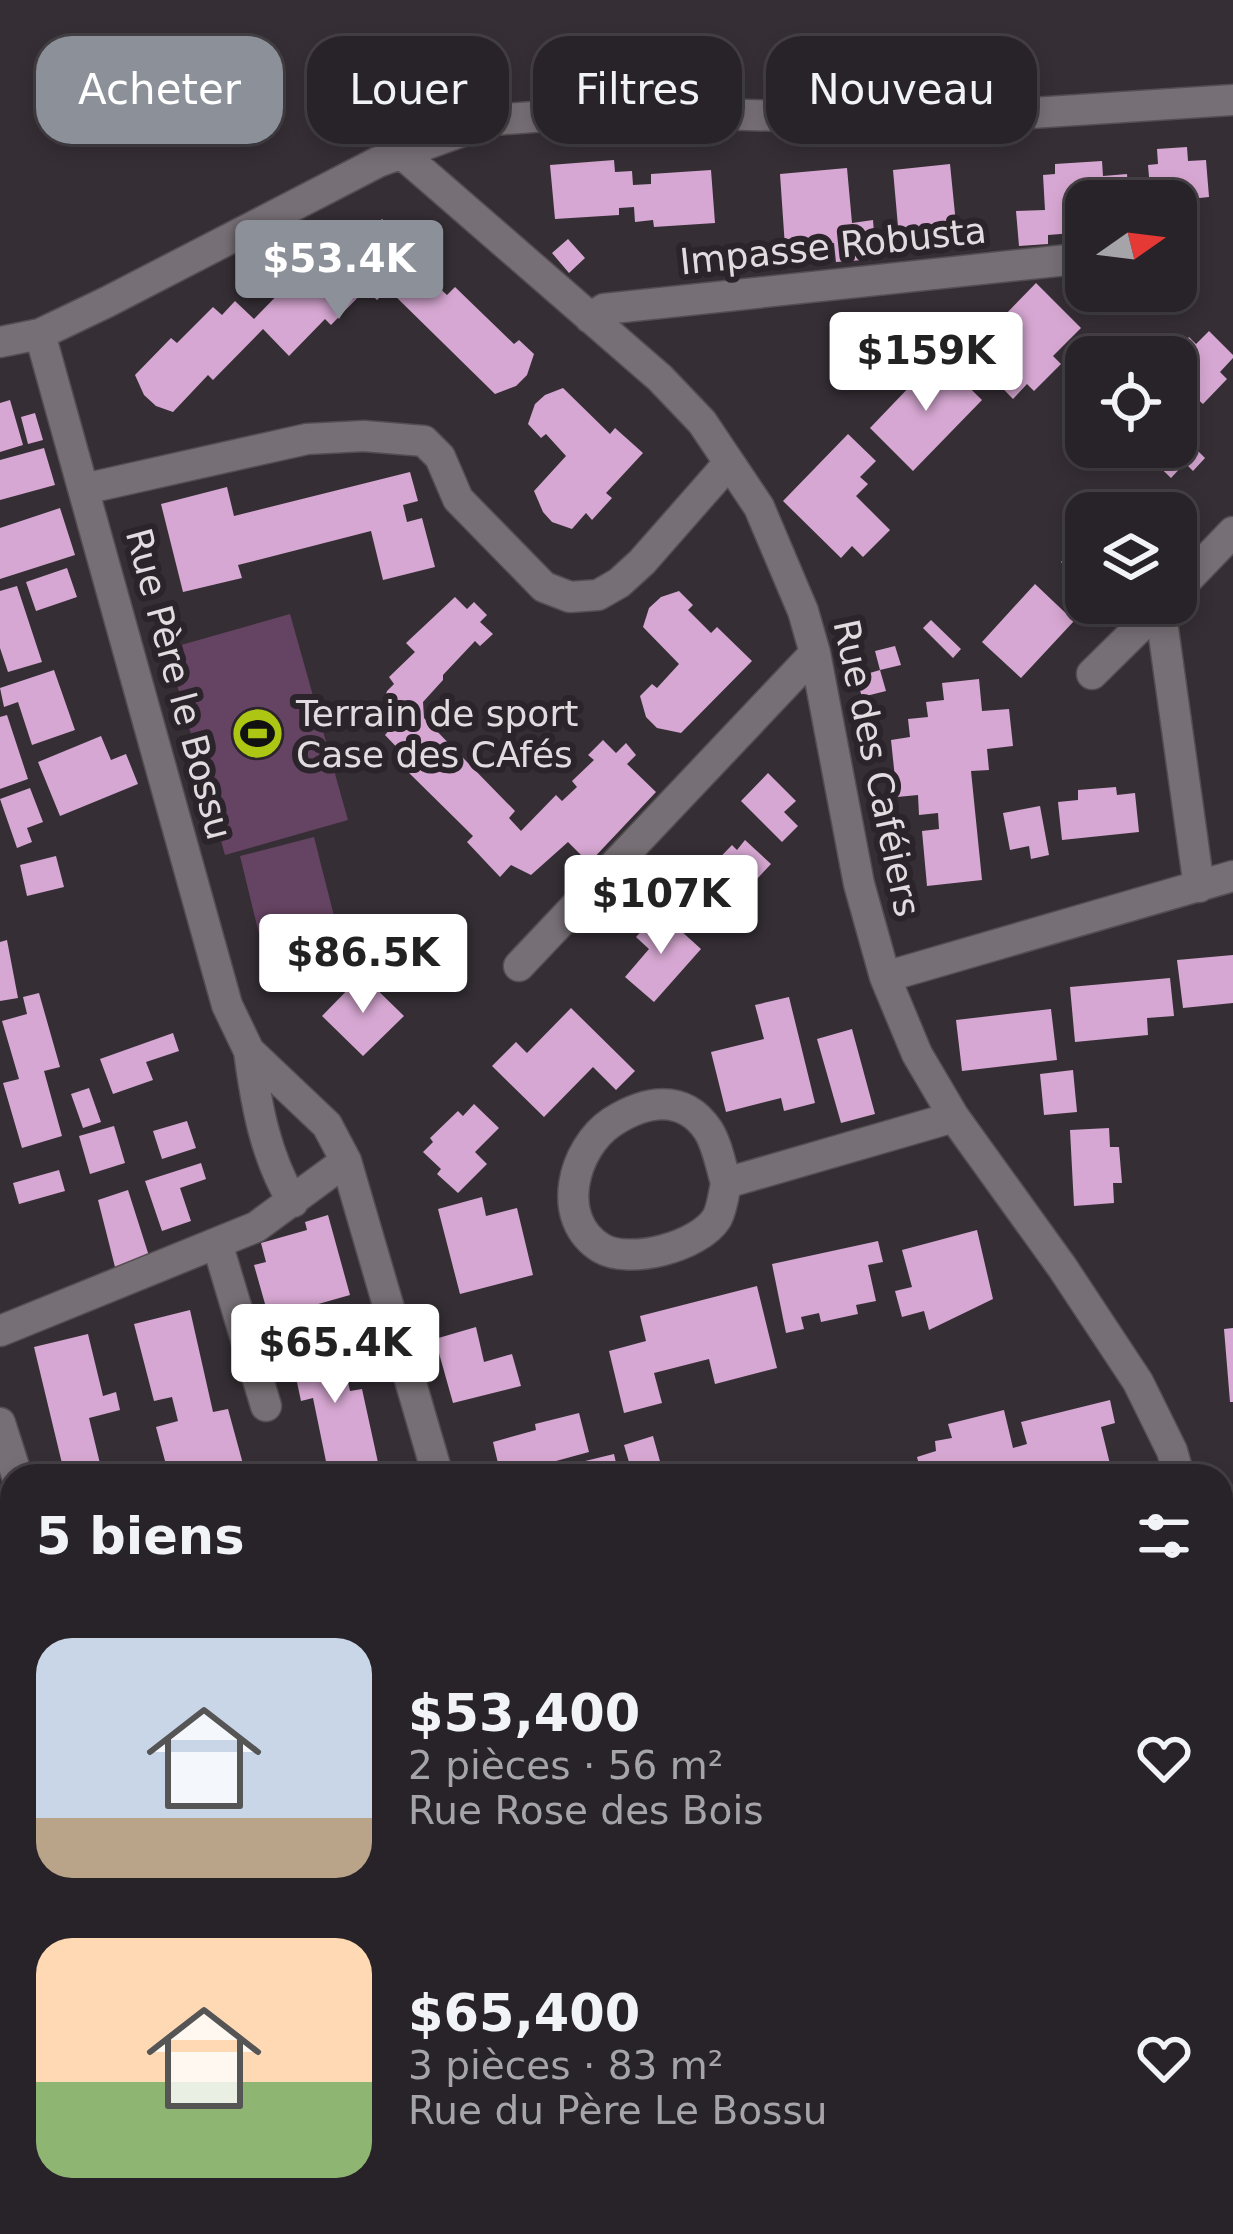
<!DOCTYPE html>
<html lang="fr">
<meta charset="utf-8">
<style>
body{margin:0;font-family:"DejaVu Sans",sans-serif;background:#342f34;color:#f1f3f6;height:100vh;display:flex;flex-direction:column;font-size:45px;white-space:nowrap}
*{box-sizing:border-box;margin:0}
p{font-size:39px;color:#a5a4a8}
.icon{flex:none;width:66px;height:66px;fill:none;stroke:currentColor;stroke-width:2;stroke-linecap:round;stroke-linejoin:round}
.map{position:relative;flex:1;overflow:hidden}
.details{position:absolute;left:0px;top:1464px;width:1233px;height:771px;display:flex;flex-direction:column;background:#282328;border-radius:36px 36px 0 0;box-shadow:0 6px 18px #0003,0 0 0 3px #444045}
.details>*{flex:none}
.banner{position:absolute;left:36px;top:36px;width:1161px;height:108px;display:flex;gap:24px}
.needle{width:78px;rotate:76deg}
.controls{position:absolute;left:1065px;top:180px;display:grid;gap:24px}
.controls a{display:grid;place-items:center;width:132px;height:132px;border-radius:24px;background:#282328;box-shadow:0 6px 18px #0003,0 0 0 3px #444045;font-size:60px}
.price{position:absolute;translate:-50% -102px;padding:0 27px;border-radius:12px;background:#fff;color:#222;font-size:39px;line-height:78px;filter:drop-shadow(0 3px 6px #0008)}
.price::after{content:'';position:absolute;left:50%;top:72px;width:36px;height:27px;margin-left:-18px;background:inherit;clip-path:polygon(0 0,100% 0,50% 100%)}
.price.current{background:#8c9099;color:#fff}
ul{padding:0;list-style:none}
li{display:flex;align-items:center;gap:36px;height:300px;padding:0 36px}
li span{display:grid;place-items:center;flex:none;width:336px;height:240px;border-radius:36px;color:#555}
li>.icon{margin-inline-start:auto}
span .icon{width:144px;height:144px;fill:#fffc;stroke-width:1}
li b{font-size:51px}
h2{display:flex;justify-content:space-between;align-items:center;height:144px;padding:0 36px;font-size:51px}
.chip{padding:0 42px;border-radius:36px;background:#282328;box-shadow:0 6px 18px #0003,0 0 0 3px #444045;font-size:42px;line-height:108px}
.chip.current{background:#8c9099;color:#fff}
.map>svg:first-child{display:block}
.green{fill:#654362}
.building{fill:#d6a7d2}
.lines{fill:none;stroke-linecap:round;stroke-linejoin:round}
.minor-casing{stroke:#544e53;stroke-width:33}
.tertiary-casing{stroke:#544e53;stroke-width:42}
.minor{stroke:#766f75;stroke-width:30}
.tertiary{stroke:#766f75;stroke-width:39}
.labels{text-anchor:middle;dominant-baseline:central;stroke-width:12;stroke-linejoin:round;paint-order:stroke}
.street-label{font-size:36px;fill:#e0dcdf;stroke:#2b252b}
.poi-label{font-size:36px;fill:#e0dcdf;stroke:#2b252b;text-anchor:start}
</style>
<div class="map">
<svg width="1233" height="2234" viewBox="0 0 1233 2234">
<rect width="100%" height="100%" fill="#352f35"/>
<path class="green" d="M290,614l58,206 -123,35 -58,-206z
M314,837l20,79 -75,18 -19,-78z"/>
<path class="building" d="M1187,147l1,14 18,-1 3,37 -19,2 1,11 -15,1v-10h-25l-3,-36 10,-1 -1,-15z
M614,160l1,12 17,-1 1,14 18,-1v-10l60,-4 4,53 -61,4 -1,-7 -18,2 -1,-15 -15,1v7l-64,4 -5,-54z
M1102,161l1,15 24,-2 2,27h-43v31l-38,3v9l-29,2 -3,-35 29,-1 -2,-35 12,-1v-10z
M950,164l8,80 -58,5 -7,-79z
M847,168l5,55 21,-3 3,39 -40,3 -2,-19 -49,4 -5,-73z
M382,219l61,59 -7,7 11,10 8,-8 59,57 5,-4 15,14 -7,21 -11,11 -21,8 -107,-105 -11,11 -11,-11 -35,36 -6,-6 -36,37 -26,-27 -50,51 -5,-5 -35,37 -17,-6 -12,-11 -9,-20 36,-37 6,5 36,-36 9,8 13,-14 19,18 35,-36 11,11 23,-23 5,5z
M568,239l17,19 -16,15 -17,-20z
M722,253l2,16 -26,2 -1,-16z
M1036,283l45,45 -28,28 8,8 -27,27 -7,-7 -14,15 -45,-46z
M1209,331l24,24v3l-13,14 7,7 -24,25 -8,-7 -19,19v-59h-6l19,-20 7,7z
M938,357l44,43 -69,71 -43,-43z
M563,388l47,46 5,-6 28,25 -37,40 6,5 -20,22 -6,-7 -14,16 -20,-7 -9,-10 -9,-21 32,-35 -20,-22 -5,4 -13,-14 7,-20 10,-9z
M10,400l13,45 -23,7v-49z
M35,413l8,27 -15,4 -7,-27z
M1176,429l29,29 -12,13 -8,-8 -14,15 -29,-28 2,-3h32z
M848,434l28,27 -16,16 8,7 -12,12 34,34 -27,27 -11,-11 -11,12 -58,-57z
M44,448l11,37 -55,15v-40z
M410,472l8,29 -15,4 4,17 15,-4 13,49 -52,13 -12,-49 -133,34 4,13 -59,14 -22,-88 66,-17 7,29z
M60,508l15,47 -75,24v-51z
M1086,522v64l-25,-24 15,-15 -8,-7z
M67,568l10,29 -41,14 -10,-29z
M1035,584l39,37 -53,57 -39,-36z
M17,586l25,76 -34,10 -8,-24v-57z
M679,591l14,14 -5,5 23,23 6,-6 35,34 -71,72 -24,-5 -11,-11 -6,-21 12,-12 5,4 22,-24 -36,-37 6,-19 12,-11z
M455,597l12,12 7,-7 13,13 -7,7 13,12 -13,12 -5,-5 -32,34v5l-20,22 1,16 91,93 -6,7 12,13 35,-36 6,6 15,-14 -5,-6 22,-21 -6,-5 15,-15 13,13 10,-10 10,12 -9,9 29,28 -67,71 -21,-21 -37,33 -20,-10 -11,12 -33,-35 6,-6 -71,-70 6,-7 -23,-24 6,-7 -7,-8 -2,-13 5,-16 7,-7 -5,-7 26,-25 -9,-9z
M931,620l30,29 -8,9 -30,-30z
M895,646l6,19 -21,5 -5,-19z
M54,670l21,60 -43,15 -14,-43 -14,5 -4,-19z
M880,670l6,21 -24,6 -6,-20z
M979,679l3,32 27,-2 4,37 -26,3 2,21 -18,1 11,109 -55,6 -5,-55 17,-2 -1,-16 -19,2 -1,-20 -21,2 -6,-57 19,-3 -2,-18 20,-2 -2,-15 18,-2 -2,-17z
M7,715l21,64 -28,10v-72z
M101,736l10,24 15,-6 12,30 -78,32 -22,-54z
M768,773l28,28 -12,11 14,14 -16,16 -41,-41z
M1116,787l1,8 18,-2 4,39 -77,8 -4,-38 20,-2v-10z
M30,788l13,34 -16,6 5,14 -15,6 -17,-49z
M1040,806l9,49 -18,4 -2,-13 -19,4 -7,-37z
M745,840l26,24 -46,49 -25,-23 9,-10 -6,-5 29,-30 5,5z
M56,856l8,31 -37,9 -7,-31z
M659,911l42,38 -47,53 -29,-25 24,-28 -13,-12z
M7,940l11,58 -18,3v-59z
M1233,955v48l-50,5 -6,-48z
M362,975l42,41 -41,40 -41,-40z
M1170,978l4,38 -27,2 1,17 -73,7 -5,-55z
M39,993l21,74 -16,4 18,65 -40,12 -19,-65 16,-4 -17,-58 25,-7 -4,-17z
M789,997l26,106 -31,8 -3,-13 -55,14 -15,-60 53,-13 -9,-34z
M571,1008l64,63 -19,19 -23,-23 -49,50 -52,-51 24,-24 11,11z
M1051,1009l6,51 -95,11 -6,-51z
M852,1029l23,85 -34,9 -24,-84z
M173,1033l6,18 -33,11 7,18 -40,14 -13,-35z
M1073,1070l4,42 -33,3 -4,-41z
M89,1088l12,34 -18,6 -12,-34z
M474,1104l25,24 -24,24 12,12 -29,29 -21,-19 4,-5 -18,-17 10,-10 -3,-4 28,-27 5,5z
M187,1121l9,27 -34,11 -9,-28z
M114,1126l11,37 -35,11 -11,-38z
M1109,1128l1,19h9l3,36h-9l1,20 -40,3 -4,-76z
M201,1163l5,16 -26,9 11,33 -29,10 -17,-50z
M59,1170l6,21 -46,13 -6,-21z
M128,1190l21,66 -34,11 -17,-67z
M482,1197l4,19 31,-8 16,67 -73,19 -22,-85z
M328,1215l22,80 -81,23 -15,-53 12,-3 -5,-19 46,-13 -2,-8z
M977,1230l16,69 -64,31 -5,-19 -22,6 -7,-26 17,-4 -10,-37z
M878,1241l5,21 -15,3 8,36 -20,4 2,9 -37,8 -2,-9 -18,4 3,12 -18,4 -14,-69z
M757,1286l20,82 -62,16 -6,-25 -55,14 8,30 -38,10 -15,-62 37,-10 -6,-25z
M190,1310l23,102 15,-3 15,55 -46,12h-28l-13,-49 22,-6 -6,-24 -18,4 -20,-77z
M476,1327l8,35 28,-8 9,32 -68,17 -18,-64z
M1233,1328v74h-3l-6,-73z
M337,1332l13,59 12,-2 17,78 -50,9 -16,-78 -12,3 -10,-47 12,-3 -2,-11z
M88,1334l15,62 13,-4 4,18 -31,8 14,58h-38l-31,-129z
M1110,1400l5,23 -14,4 9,37 -49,12h-41l-1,-6 -24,6h-73l-5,-19 19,-6 -1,-10 17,-3 -4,-14 56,-14 9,38 14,-4 -6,-22z
M579,1413l10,39 -44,12 4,12h-48l-8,-34 43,-12 -1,-6z
M653,1436l8,29 -28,11 -9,-31z
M614,1454l5,22h-35l-3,-14z
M0,1588l12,37v33l-12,4z
M12,2032v90l-12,4v-91z
M67,2223h62l4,11h-63z"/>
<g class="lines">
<defs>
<path id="minor" d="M401,153l259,225 42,44 57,85 44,104 12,42 44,231 26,93 32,77 37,63 108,150 76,115 34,69 7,25
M590,318l14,-9 482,-51
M40,334l187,671 22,46 78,74 19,36 92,315
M0,342l40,-8 67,-32 271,-140 115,-42 119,-9 311,9 310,-20
M84,489l223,-50 57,-3 60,5 16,16 18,42 86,88 26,10 28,-2 21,-12 23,-21 87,-99
M1176,591l57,-59
M1164,603l-4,4 39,280
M1092,674l68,-67
M519,966l296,-313
M885,977l348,-101
M249,1051c7,52 16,105 44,151
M726,1183c-5,-17 -9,-39 -18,-53 -25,-37 -63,-29 -96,-8 -39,26 -58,97 -11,126 28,17 98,-1 116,-30 5,-9 7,-25 9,-35l228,-66
M217,1243l49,163
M0,1331l256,-104 90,-66
M0,1423l17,53
M1221,1633h12
M1221,1679l11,135 -3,9
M0,1683l12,-4"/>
<path id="tertiary" d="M1221,1823l12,-1
M0,2186l12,-4"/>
</defs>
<use href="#minor" class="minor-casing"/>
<use href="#tertiary" class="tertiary-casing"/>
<use href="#minor" class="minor"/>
<use href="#tertiary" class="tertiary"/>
</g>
<defs>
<symbol id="stadium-disc" viewBox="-11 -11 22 22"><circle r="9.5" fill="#acc613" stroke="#2b252b"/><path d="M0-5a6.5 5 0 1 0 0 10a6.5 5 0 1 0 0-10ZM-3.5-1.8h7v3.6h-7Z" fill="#111"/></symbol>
</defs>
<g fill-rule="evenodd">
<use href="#stadium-disc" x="228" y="704" width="59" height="59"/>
</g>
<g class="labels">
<g class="street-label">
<text transform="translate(833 246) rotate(-6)">Impasse Robusta</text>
<text transform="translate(179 684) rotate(75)">Rue Père le Bossu</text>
<text transform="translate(877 768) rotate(78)">Rue des Caféiers</text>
</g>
<g class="poi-label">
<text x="296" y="713">Terrain de sport<tspan x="296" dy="41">Case des CAfés</tspan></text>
</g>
</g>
</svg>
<div class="controls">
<a><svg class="needle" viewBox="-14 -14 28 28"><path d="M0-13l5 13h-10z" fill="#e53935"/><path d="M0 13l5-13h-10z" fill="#a5a4a8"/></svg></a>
<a><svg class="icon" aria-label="locate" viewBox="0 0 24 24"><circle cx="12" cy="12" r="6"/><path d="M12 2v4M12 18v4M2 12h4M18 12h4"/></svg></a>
<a><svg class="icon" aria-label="layers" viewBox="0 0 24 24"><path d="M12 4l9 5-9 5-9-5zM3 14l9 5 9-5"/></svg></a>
</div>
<b class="price current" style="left:339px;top:322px">$53.4K</b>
<b class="price" style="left:926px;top:414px">$159K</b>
<b class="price" style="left:661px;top:957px">$107K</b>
<b class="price" style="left:363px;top:1016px">$86.5K</b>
<b class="price" style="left:335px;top:1406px">$65.4K</b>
<div class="banner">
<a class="chip current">Acheter</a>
<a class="chip">Louer</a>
<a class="chip">Filtres</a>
<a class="chip">Nouveau</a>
</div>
<section class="details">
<h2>5 biens<svg class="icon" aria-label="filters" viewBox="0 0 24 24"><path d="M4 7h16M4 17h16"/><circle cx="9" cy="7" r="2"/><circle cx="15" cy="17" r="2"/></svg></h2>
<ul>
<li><span style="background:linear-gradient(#c9d6e8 75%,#b9a48a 0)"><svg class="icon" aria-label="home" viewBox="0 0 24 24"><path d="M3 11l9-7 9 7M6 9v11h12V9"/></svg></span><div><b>$53,400</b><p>2 pièces · 56 m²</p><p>Rue Rose des Bois</p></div><svg class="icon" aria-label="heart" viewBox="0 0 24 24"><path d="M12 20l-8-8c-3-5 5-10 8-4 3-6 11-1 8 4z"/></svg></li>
<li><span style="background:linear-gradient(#ffd9b3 60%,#8fb573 0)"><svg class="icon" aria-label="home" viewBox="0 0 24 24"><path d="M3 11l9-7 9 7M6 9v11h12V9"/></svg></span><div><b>$65,400</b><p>3 pièces · 83 m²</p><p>Rue du Père Le Bossu</p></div><svg class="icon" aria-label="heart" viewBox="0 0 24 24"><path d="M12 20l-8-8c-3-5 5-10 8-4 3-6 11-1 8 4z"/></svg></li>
</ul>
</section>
</div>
